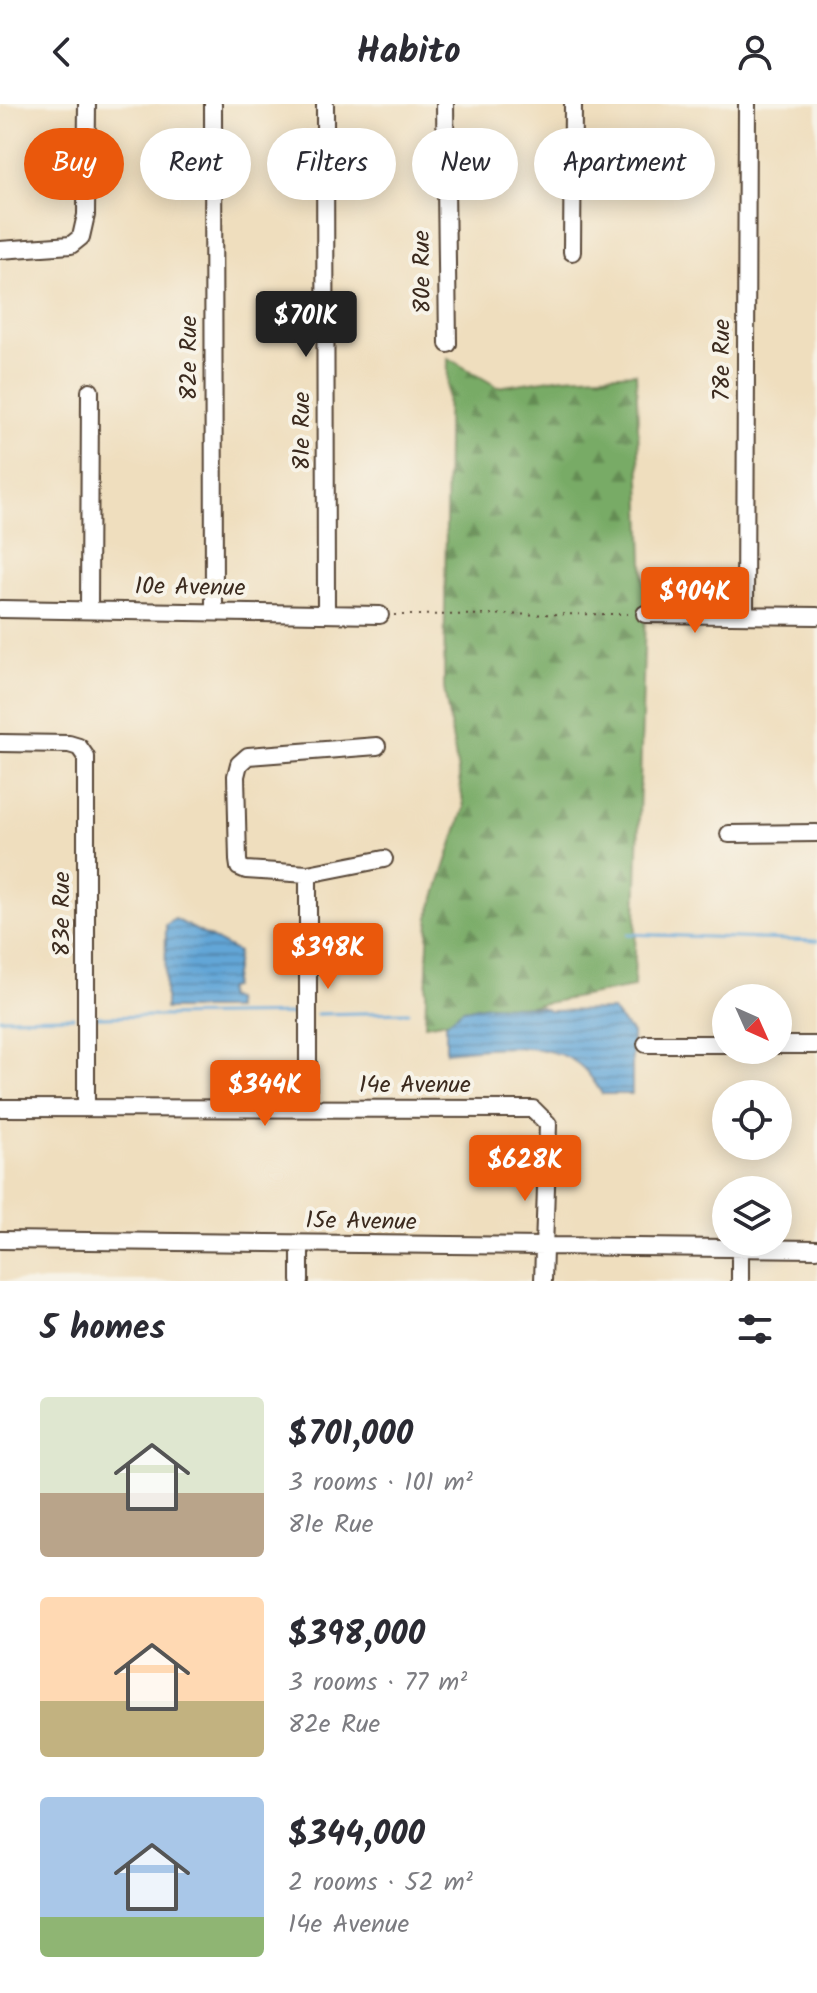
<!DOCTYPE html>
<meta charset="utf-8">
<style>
body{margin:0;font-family:Kalam,sans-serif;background:#f7f7f7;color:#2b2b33;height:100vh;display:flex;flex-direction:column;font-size:30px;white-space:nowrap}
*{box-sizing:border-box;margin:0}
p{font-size:26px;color:#7c7c81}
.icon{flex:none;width:44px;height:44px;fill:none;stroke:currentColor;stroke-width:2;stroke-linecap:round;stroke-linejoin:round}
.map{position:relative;height:1177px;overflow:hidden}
.details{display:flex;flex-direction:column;background:#fff;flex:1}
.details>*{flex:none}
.top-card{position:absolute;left:24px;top:24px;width:770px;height:72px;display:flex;gap:16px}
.needle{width:52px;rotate:135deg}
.buttons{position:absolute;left:712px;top:880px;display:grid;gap:16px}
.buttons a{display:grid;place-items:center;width:80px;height:80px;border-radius:50%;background:#fff;box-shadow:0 4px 20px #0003;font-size:40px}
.price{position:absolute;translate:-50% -68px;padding:0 18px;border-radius:8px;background:#ea580c;color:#fff;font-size:26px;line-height:52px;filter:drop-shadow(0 2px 4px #0008)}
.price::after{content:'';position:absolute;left:50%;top:48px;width:24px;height:18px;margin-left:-12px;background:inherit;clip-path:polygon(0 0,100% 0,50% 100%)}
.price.active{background:#222;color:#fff}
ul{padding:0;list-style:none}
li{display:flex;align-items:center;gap:24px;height:200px;padding:0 40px}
li span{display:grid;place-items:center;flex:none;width:224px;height:160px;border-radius:8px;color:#555}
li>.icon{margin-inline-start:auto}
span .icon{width:96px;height:96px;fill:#fffc;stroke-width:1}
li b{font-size:34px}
h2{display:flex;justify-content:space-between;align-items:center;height:96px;padding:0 40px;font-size:34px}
.pill{padding:0 28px;border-radius:36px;background:#fff;box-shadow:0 4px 20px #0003;font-size:28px;line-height:72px}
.pill.active{background:#ea580c;color:#fff}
header{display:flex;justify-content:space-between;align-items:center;height:104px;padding:0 40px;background:#fff;font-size:36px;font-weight:600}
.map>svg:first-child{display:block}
.forest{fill:url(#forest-firs);stroke:#5a6a42;stroke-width:2}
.water{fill:url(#water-rules);stroke:#4e687a;stroke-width:2}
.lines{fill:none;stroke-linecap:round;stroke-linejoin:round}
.stream{stroke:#62a6d7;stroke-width:3}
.minor-casing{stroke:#564536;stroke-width:20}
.path{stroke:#564536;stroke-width:2;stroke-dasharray:2 6;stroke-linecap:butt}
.minor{stroke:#fff;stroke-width:16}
.labels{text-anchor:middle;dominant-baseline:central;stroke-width:8;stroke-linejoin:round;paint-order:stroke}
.street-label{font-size:24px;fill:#3b2a1e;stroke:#f7f3e8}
</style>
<header><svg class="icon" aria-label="back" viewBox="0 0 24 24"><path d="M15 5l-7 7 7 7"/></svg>Habito<svg class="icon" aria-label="person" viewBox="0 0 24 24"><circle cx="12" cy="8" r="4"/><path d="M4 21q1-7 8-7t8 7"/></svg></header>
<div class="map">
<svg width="817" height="1177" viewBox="0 0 817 1177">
<defs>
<pattern id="forest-firs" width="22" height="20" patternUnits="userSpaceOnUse" patternTransform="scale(2)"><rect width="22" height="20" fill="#78ab66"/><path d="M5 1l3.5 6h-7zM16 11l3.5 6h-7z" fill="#648b53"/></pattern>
<pattern id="water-rules" width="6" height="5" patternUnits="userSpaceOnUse" patternTransform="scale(2)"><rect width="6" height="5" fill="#62a6d7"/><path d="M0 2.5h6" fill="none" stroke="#5287ae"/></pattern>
</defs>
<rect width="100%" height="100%" fill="#f7f3e8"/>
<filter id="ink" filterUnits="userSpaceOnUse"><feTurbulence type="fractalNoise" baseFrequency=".0125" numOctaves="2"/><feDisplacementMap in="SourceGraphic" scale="16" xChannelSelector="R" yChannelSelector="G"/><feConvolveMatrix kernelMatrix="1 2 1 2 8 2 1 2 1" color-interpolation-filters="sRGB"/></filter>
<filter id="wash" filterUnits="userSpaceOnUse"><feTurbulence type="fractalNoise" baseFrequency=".006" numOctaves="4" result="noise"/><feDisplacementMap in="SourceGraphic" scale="32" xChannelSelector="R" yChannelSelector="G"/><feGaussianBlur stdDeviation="1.8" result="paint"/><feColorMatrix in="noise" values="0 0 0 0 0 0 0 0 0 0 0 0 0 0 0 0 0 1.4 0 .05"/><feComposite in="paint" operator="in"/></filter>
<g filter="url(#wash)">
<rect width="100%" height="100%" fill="#efdebe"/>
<path class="forest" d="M448,254l50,29 66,-10 72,-4 9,241 -11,373 -209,38 4,-109 35,-108 -20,-120z"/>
<path class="water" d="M175,815l63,33 -6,35 -5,1 -1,9 8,3 1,9h-70l1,-84z
M489,901l52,2 8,4 63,-1 20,23v61h-30c-5,-8 -11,-18 -18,-25 -30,-30 -99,-22 -138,-17v-29l17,-14z"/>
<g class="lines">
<path class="stream" d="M628,830l189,7
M317,910l91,-2
M92,913l208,-3
M0,914l73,-1"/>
</g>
</g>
<g filter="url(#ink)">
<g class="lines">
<defs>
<path id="minor" d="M213,0l1,508
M325,0l1,509
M445,0l3,240
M0,146l71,-5 10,-8 5,-22 1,-111
M572,148l1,-148
M0,505l380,6
M89,506l1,-219
M645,510l172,2
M745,511l2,-511
M0,639l69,1 10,3 7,10v351
M377,642l-129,10 -9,8 -3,12 2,84 1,7 7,3 62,4 76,-15
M729,730l88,-1
M646,940h80
M778,941h39
M0,1004l533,1 15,15 -5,157
M308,1004v-234
M0,1136l817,9
M300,1177v-36
M740,1177v-32"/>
</defs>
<use href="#minor" class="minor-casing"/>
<path class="path" d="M394,511l238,-1"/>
<use href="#minor" class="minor"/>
</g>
</g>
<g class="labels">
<g class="street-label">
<text transform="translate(423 168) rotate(-91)">80e Rue</text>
<text transform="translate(189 254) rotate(-90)">82e Rue</text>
<text transform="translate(722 256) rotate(-90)">78e Rue</text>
<text transform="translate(302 327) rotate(-90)">81e Rue</text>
<text transform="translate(190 484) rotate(1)">10e Avenue</text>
<text transform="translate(62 810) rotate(-90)">83e Rue</text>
<text x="415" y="981">14e Avenue</text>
<text transform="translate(361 1118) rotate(1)">15e Avenue</text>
</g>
</g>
</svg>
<div class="buttons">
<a><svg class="needle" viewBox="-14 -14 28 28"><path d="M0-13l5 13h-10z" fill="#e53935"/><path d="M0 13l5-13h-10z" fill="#7c7c81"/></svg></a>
<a><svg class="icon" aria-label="locate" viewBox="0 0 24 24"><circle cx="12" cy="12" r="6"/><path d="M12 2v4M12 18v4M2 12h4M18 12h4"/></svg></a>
<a><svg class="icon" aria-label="layers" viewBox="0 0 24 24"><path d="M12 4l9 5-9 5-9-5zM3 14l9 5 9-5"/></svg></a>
</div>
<b class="price active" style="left:306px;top:255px">$701K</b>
<b class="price" style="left:695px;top:531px">$904K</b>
<b class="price" style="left:328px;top:887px">$398K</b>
<b class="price" style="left:265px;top:1024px">$344K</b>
<b class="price" style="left:525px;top:1099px">$628K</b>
<div class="top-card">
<a class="pill active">Buy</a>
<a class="pill">Rent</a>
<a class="pill">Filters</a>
<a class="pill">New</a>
<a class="pill">Apartment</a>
</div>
</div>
<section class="details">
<h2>5 homes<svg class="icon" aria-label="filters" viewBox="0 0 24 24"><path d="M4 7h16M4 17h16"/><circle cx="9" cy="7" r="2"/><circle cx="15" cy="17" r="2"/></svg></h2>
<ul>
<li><span style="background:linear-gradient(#dfe7d0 60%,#b9a48a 0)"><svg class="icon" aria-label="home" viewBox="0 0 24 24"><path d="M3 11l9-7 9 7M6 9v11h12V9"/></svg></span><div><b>$701,000</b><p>3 rooms · 101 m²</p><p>81e Rue</p></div></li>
<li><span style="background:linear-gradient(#ffd9b3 65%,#c2b280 0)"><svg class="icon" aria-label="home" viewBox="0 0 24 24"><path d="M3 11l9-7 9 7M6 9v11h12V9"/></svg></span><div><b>$398,000</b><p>3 rooms · 77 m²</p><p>82e Rue</p></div></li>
<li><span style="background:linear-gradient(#a9c7e8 75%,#8fb573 0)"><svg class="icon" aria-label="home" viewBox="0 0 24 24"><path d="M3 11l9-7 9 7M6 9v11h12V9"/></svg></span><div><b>$344,000</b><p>2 rooms · 52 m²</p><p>14e Avenue</p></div></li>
</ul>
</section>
